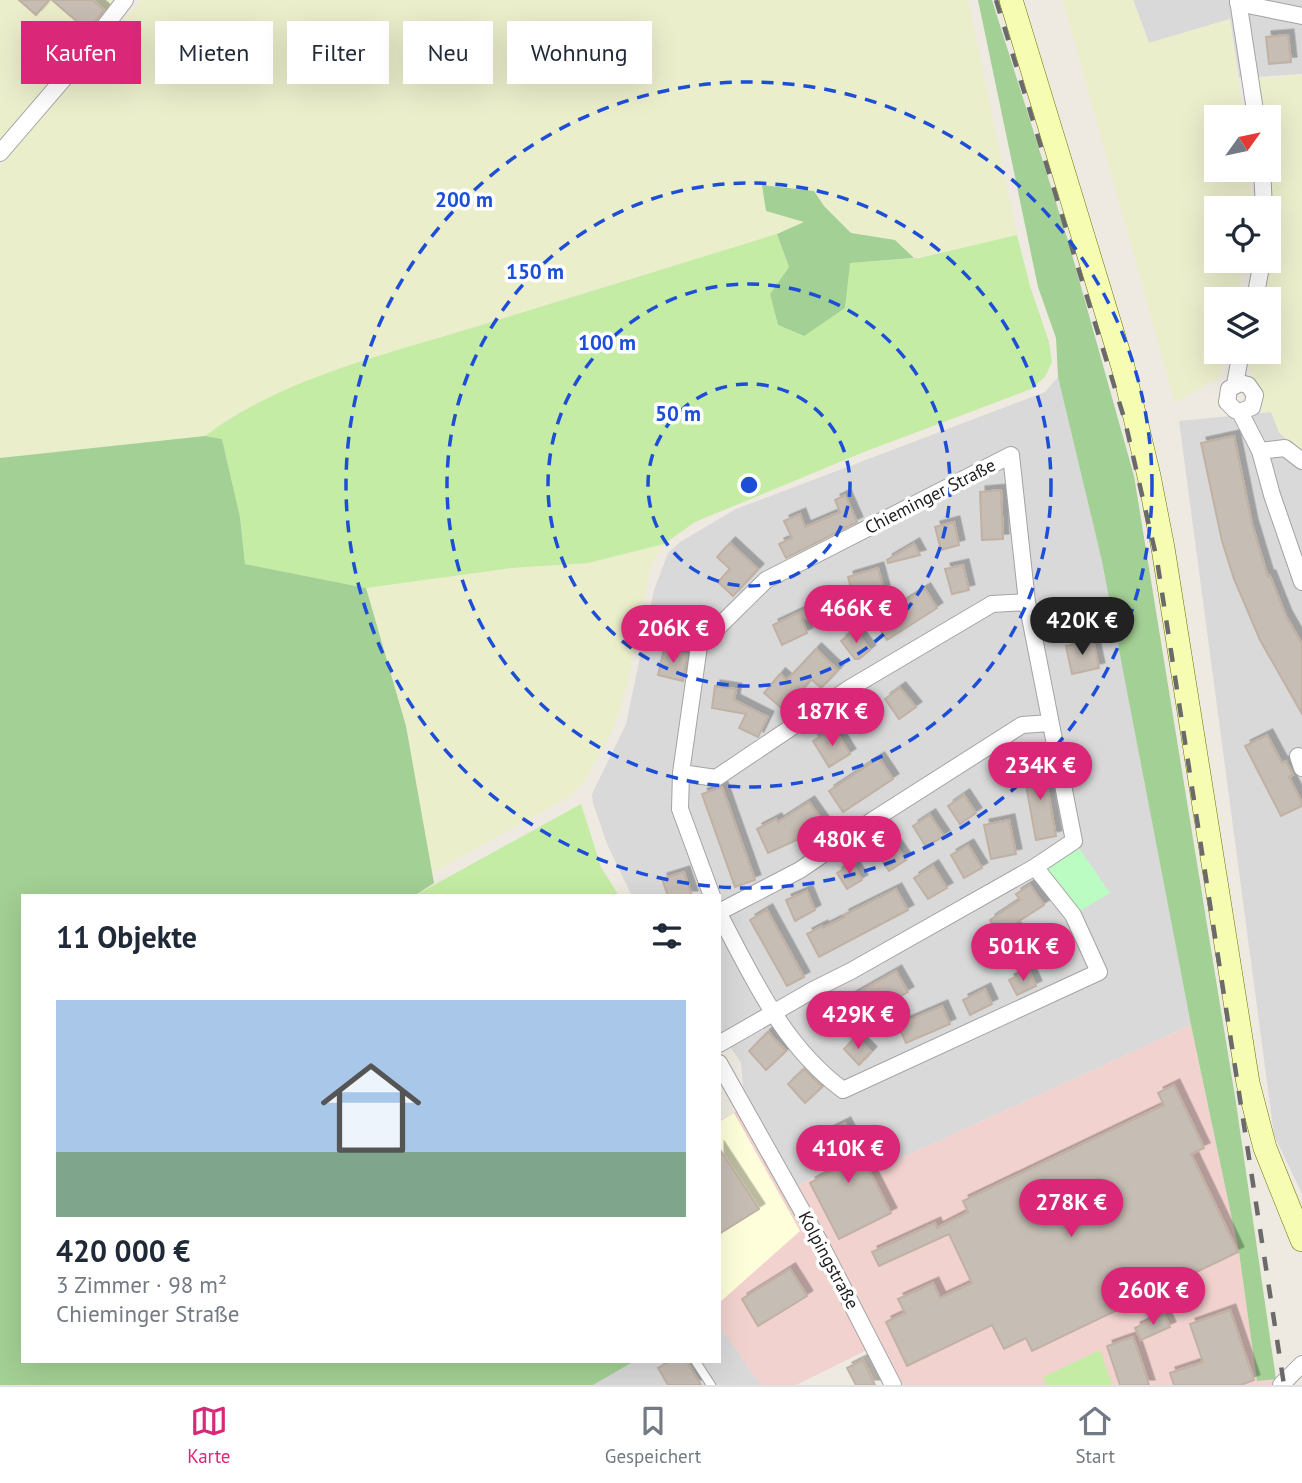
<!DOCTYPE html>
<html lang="de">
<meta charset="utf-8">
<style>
body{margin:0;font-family:"PT Sans",sans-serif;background:#f6f6f7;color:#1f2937;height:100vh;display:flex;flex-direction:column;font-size:26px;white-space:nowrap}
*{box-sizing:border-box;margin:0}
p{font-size:23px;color:#747a83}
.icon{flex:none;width:38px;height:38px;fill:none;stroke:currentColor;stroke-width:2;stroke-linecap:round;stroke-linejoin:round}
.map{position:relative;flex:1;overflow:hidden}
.sheet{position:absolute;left:21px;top:894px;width:700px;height:469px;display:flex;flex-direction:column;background:#fff;border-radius:0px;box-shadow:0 7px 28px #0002}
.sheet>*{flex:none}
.banner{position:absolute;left:21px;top:21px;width:700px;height:63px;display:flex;gap:14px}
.needle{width:46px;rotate:57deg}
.buttons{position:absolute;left:1204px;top:105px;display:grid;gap:14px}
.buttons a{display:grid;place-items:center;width:77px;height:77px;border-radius:0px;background:#fff;box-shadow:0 7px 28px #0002;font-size:35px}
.price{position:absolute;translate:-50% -60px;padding:0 16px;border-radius:24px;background:#db2777;color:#fff;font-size:23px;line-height:46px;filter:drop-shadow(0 2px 4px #0008)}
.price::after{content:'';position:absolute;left:50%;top:42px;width:21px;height:16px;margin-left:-10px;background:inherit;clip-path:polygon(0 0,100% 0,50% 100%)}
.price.active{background:#222;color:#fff}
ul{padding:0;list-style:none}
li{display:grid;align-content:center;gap:14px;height:371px;padding:0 35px}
li span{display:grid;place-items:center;height:217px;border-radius:0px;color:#555}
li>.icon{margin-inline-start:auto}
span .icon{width:126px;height:126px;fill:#fffc;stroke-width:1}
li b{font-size:30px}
h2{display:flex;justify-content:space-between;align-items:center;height:84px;padding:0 35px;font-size:30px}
.tag{padding:0 24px;border-radius:0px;background:#fff;box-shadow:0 7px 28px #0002;font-size:24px;line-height:63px}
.tag.active{background:#db2777;color:#fff}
.dock{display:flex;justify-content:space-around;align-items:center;height:98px;border-top:2px solid #e0e1e3;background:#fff;font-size:19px;color:#747a83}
.dock a{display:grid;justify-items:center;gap:4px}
.dock .active{color:#db2777}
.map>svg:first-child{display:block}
.residential{fill:#dad9d9}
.commercial{fill:#f1d2cf}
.education{fill:#feffda}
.farmland{fill:#ebeecb}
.grass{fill:#c5eca4}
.forest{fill:#a3d094}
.park{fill:#bbfcc2}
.building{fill:#c6bdb4;stroke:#c1b1a3;stroke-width:2;filter:url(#shadow)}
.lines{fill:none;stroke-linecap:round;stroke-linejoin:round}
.lane-casing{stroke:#a3a3a3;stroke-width:10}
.street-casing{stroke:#a3a3a3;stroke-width:18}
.secondary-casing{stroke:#670;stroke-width:24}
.lane{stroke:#fff;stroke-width:8}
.street{stroke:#fff;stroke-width:16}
.secondary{stroke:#f6fcb1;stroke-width:23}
.rail{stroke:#6a6a6a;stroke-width:4.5;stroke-dasharray:14 14;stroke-linecap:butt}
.ring{fill:none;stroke:#1d4ed8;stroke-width:3.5;stroke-dasharray:12 9}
.labels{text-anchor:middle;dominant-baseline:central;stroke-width:7;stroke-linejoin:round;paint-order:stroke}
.street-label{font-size:18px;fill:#1c1c1c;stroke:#fff}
.centre{fill:#1d4ed8;stroke:#fff;stroke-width:3.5}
.ring-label{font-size:21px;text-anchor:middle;font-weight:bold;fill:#1d4ed8;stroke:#fff;stroke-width:7;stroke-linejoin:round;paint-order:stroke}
</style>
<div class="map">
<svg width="1302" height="1385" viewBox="0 0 1302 1385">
<defs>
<filter id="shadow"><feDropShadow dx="5.5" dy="-5.5" stdDeviation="0" flood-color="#0004"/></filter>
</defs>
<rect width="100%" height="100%" fill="#eeeae1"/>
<path class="residential" d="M1133,0h169v74l-63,4 -9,-59 -81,24z
M1058,377l44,181 89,467 -298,137 -12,-18 -90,45 -46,-82 -4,-44 -22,-33v-134h-87l-25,-52 -14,-41 -1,-9 34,-70 28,-134 14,-37 12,-11 56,-33 309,-117z
M1271,412l8,20 23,23v739l-28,-59 -95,-714z
M719,1326l43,59h-169l40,-23h86z"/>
<path class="commercial" d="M1191,1025l48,227 18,128 19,-1 20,6h-404l-21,-37 -75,37h-35l-42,-59v-205l26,-14 46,82 91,-45 11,18z"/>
<path class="education" d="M734,1113l66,118 -81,72v-181z"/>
<path class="farmland" d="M0,0h118l-26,36 -92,106z
M141,0h827l49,235 -103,23 -19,-18 -44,-7 -27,-27 -10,-15 -51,-6 3,26 39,11 -28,12 -361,111 -91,30 -92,40 -28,21 -205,22v-292z
M1063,0h70l16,43 81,-24 13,98h-27v53h32l4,32 -1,6h-35v53h30l-9,38h-21v53h9l-6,26 -44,25z
M1302,75v380l-23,-23 -8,-20h-8l-18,-60h24v-53h-13l13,-38v-144h-11l-4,-38z
M664,544l-13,22 -24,119 -11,38 -32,60 -15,14 -137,76 -26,-147 -40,-138 145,-20 77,-5z"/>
<path class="grass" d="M777,234l12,33 -19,27 8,31 25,11 42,-28 4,-45 70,-5 98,-23 13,51 19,56 3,20 -7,15 -14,12 -167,63 -169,70 -31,22 -76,19 -77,5 -145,20 -121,-24 -5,-47 -18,-78 -17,-3c72,-55 174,-80 260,-106 104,-32 208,-64 312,-96z
M581,804l20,63 18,29h-205z
M1100,1350l12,35h-66l-3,-8z"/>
<path class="forest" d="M978,0h14l77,244 65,232 102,627 40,276 -19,2 -18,-129 -48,-227 -89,-464 -44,-184 -2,-39 -18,-51z
M762,185l52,6 10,15 27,27 44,7 19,18 -64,5 -5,45 -41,28 -26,-11 -8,-31 19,-27 -12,-33 27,-12 -38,-11z
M205,436l17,3 18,78 5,47 121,24 40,138 28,157 -20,13h-391v466h610l-40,23h-593v-927z"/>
<path class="park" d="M1074,841l36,52 -37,22 -38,-48z"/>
<path class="building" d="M19,0h30l-13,15z
M52,0h41l11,10 -16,21z
M37,31l19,12 -10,16 -19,-13z
M1288,35l3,27 -22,2 -3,-27z
M1234,436l18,88 16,53 2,-1 16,40 16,28v70l-42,-74 -26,-61 -12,-38 -21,-98z
M1001,490l2,49 -21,1 -2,-48z
M845,495l12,27 -71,36 -7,-14 13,-6 -8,-17 16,-7 5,13 35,-15 -5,-12z
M954,522l5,23 -18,5 -6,-23z
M730,543l28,26 -25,27 -15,-14 12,-13 -13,-12z
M914,544l6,11 -32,8 -1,-3z
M963,565l6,25 -17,4 -7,-25z
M878,568l6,22 -30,8 -6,-21z
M925,589l12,19 -50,32 -15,-22 19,-12 2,3z
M838,594l2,23 -38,2 5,14 -25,12 -9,-20 40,-19 -1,-10z
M855,630l15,20 -11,9h-4l-14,-18z
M1093,640l6,28 -27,6 -6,-28z
M664,649l23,6 -4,26 -25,-6z
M816,649l22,21 -17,18 -10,-9 -27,31 -20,-17 16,-19 7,6z
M715,686l21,3 -2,11 34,17 -10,20 -19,-9 7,-14 -34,-6z
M900,688l16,19 -17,12 -14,-20z
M834,728l16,26 -21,13 -16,-26z
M1267,735l15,28 4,-2 7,14 -4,2 13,26v3l-21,10 -36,-70z
M879,758l14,21 -50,33 -14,-21z
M1043,765l13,71 -20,4 -13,-71z
M722,787l33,93 -20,7 -33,-93z
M964,795l12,18 -16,11 -12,-18z
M809,802l17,24 -23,16 -2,-4 -33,15 -11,-24 19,-10 2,3z
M930,815l14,21 -18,11 -13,-21z
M1009,820l7,34 -25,5 -7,-34z
M892,840l14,20 -17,11 -13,-19z
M968,845l14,23 -18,10 -13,-23z
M852,864l10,16 -15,9 -10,-16z
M933,866l14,22 -19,11 -14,-21z
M684,872l8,24h-24l-6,-17z
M1030,885l14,20 -31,20 5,8 -18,12 -6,-10 4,-2 -8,-13 30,-20 -4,-6z
M896,889l12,21 -89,47 -12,-23 15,-8 1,2 22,-11 -1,-2z
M807,891l8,19 -20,11 -9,-21z
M767,910l37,67 -17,9 -37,-66z
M1029,970l7,16 -19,9 -8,-15z
M896,971l12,21 -50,29 -13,-21z
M985,989l7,15 -22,11 -7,-15z
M942,1006l8,18 -44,19 -8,-18z
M768,1032l18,19 -20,19 -17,-19z
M856,1037l15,15 -12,13 -15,-16z
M804,1069l18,18 -17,16 -17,-19z
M1174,1085l30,63 -13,6 47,98 -206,99 -6,-13 -22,11 -12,-24 -85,41 -21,-44 19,-9 -7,-14 35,-16 7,15 32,-15 -23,-49 -70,32 -7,-14 63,-29 2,5 31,-16 -5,-11 201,-96 -6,-12z
M845,1123l46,90 -52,26 -29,-56 24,-13 -17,-33z
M719,1148l40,61 -40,25z
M790,1269l17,27 -49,30 -16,-27z
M1230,1310l24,70 -13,5h-67l-4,-12 33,-11 -13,-38z
M1164,1314l6,13 -29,13 -6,-12z
M1133,1337l8,23 8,25h-29l-13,-39z
M863,1360l12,25h-19l-9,-17z
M669,1362h18l14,23h-33l-10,-17z"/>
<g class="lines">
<defs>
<path id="lane" d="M696,1362l15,23"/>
<path id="street" d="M1238,0l18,117
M1238,3l64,13
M0,153l67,-78 58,-75
M1262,170l2,38
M1255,299l7,-38
M1235,384l6,-32
M1240,412l12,-5 3,-12 -7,-10 -8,-2 -11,6 -2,13 8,8 5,2 20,39 12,44 30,87
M1260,451l25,-3 17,13
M1298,756l4,12
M681,773l35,5 134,-90 142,-84 35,-2
M712,896l-32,-87 1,-36 18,-127 67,-66 245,-125 16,147 47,239 -39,26 -184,104 -38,19 -94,54
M719,912l81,-42 73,-50 149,-95 28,-2
M719,914c34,64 64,132 124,176l256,-118 -26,-57 -38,-48
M719,1063l100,178 74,144
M1281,1385l21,-21"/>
<path id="secondary" d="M1011,0l112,367 26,109 14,72 85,535 17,65 37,92"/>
</defs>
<use href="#lane" class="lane-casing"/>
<use href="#street" class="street-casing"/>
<use href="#secondary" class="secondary-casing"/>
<use href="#lane" class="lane"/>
<use href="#street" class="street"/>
<use href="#secondary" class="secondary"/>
<path class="rail" d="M996,0l129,421 32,139 127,825"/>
</g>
<g class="ring">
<circle cx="749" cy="485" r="101"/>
<circle cx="749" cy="485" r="201"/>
<circle cx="749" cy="485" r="302"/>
<circle cx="749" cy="485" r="403"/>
</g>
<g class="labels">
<g class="street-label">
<text transform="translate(930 496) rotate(-27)">Chieminger Straße</text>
<text transform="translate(829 1260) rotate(62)">Kolpingstraße</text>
</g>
</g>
<circle cx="749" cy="485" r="10" class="centre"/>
<g class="ring-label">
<text x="464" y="207">200 m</text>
<text x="535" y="279">150 m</text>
<text x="607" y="350">100 m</text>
<text x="678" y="421">50 m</text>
</g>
</svg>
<div class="buttons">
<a><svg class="needle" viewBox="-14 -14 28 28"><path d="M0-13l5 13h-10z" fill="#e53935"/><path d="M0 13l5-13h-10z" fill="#747a83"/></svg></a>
<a><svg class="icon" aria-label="locate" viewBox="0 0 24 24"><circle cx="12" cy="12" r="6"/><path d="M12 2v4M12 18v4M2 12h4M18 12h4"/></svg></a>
<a><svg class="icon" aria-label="layers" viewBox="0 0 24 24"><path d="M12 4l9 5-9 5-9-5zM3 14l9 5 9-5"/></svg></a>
</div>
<b class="price" style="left:856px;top:645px">466K €</b>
<b class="price active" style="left:1082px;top:657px">420K €</b>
<b class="price" style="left:673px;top:665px">206K €</b>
<b class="price" style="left:832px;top:748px">187K €</b>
<b class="price" style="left:1040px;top:802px">234K €</b>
<b class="price" style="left:849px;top:876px">480K €</b>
<b class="price" style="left:1023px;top:983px">501K €</b>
<b class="price" style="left:858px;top:1051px">429K €</b>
<b class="price" style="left:848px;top:1185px">410K €</b>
<b class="price" style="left:1071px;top:1239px">278K €</b>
<b class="price" style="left:1153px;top:1327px">260K €</b>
<div class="banner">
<a class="tag active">Kaufen</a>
<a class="tag">Mieten</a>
<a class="tag">Filter</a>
<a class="tag">Neu</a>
<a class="tag">Wohnung</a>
</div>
<section class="sheet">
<h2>11 Objekte<svg class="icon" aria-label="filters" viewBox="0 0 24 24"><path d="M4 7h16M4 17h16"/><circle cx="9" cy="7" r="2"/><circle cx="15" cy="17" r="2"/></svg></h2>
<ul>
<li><span style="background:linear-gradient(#a9c7e8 70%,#7fa58c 0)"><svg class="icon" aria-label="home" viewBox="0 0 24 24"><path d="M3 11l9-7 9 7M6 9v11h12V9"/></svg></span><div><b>420 000 €</b><p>3 Zimmer · 98 m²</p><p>Chieminger Straße</p></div></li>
</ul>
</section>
</div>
<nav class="dock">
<a class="active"><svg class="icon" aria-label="map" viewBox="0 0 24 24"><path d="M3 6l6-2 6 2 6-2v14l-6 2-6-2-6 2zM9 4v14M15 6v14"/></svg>Karte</a>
<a><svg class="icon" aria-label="saved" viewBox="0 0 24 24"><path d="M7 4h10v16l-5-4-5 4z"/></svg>Gespeichert</a>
<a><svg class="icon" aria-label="home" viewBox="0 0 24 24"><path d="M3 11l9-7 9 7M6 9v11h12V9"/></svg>Start</a>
</nav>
